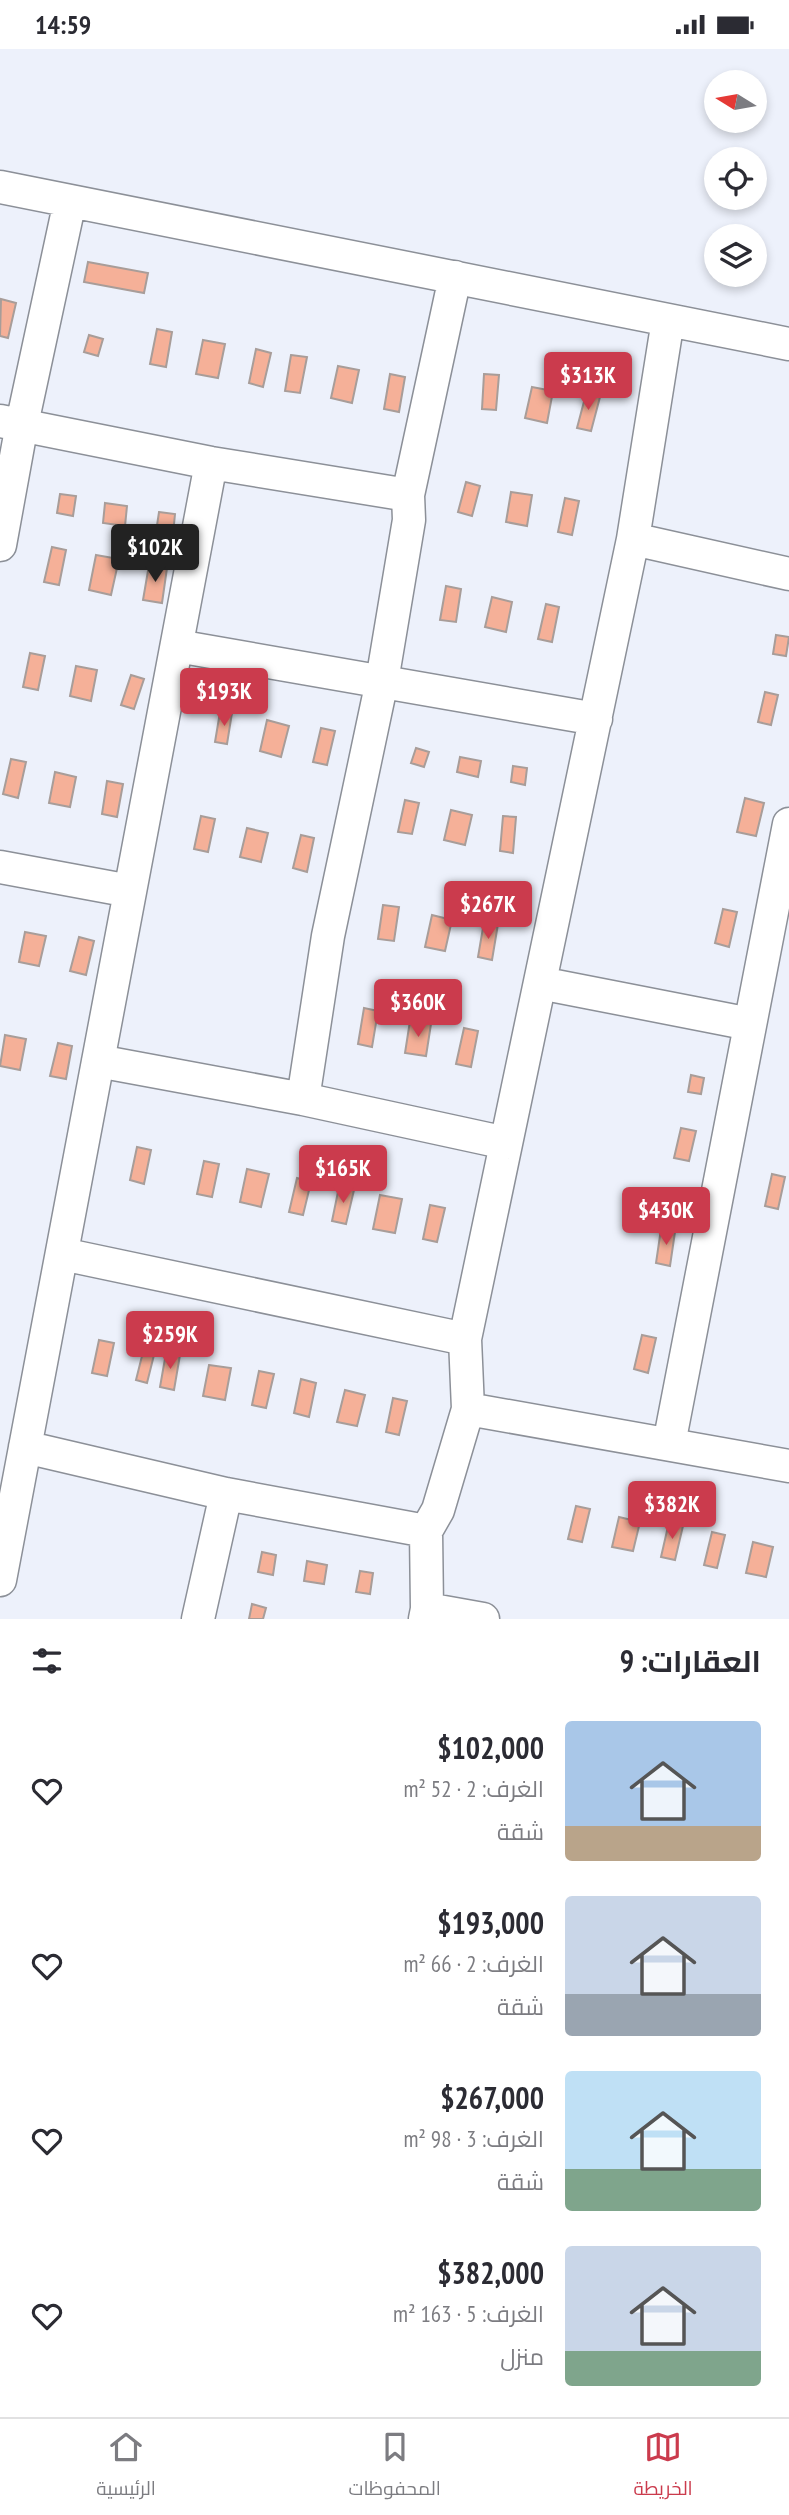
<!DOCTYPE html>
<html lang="ar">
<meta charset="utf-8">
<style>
body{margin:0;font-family:"PT Sans Narrow",Cairo,sans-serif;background:#f2f2f3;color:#2b2b33;direction:rtl;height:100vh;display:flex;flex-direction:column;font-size:26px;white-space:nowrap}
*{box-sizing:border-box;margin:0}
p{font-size:23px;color:#7c7c81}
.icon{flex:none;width:38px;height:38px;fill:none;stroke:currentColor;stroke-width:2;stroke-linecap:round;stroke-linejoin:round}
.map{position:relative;height:1570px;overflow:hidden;direction:ltr}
.drawer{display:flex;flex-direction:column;background:#fff;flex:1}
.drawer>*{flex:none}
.needle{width:46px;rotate:281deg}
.tools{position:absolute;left:704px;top:21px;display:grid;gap:14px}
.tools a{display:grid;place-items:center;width:63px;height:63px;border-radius:50%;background:#fff;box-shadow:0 4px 10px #0003;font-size:35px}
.price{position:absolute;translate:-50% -60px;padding:0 16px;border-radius:7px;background:#cb3b4d;color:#fff;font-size:23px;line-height:46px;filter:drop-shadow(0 2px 4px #0008)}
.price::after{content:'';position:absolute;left:50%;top:42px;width:21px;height:16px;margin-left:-10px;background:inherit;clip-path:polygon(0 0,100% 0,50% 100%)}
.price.selected{background:#222;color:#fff}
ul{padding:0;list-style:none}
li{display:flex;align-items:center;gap:21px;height:175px;padding:0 28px}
li span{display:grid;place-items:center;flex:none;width:196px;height:140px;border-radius:7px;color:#555}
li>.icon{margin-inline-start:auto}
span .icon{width:84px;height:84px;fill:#fffc;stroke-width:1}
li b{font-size:30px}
h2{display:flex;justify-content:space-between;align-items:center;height:84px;padding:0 28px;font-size:30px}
.status{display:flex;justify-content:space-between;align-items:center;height:49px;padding:0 35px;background:#fff;direction:ltr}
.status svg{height:19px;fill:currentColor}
.dock{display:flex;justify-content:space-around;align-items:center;height:98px;border-top:2px solid #e1e1e2;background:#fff;font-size:19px;color:#7c7c81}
.dock a{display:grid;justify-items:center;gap:4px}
.dock .selected{color:#cb3b4d}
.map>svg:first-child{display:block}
.building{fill:#f5b098;stroke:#a89d99;stroke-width:2}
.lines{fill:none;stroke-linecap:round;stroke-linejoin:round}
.minor-casing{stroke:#8c9098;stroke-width:35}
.minor{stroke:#fff;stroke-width:32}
</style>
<div class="status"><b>14:59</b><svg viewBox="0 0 49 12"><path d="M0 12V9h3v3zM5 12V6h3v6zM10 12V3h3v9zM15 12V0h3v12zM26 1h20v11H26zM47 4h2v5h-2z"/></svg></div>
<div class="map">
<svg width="789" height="1570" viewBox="0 0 789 1570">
<rect width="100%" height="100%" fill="#edf1fb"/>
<path class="building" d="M88,213l60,11 -4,20 -60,-11z
M1,250l15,4 -8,35 -8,-2z
M157,280l15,3 -6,35 -16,-3z
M89,286l14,4 -5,17 -14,-4z
M203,291l22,4 -7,34 -22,-4z
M256,300l15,4 -8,34 -14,-4z
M291,306l16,2 -7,36 -15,-2z
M338,317l21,4 -7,33 -21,-5z
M390,325l15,3 -6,35 -15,-3z
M484,325l15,1 -3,35 -14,-1z
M532,338l21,4 -6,32 -22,-5z
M586,345l14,3 -9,34 -14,-3z
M466,433l14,4 -8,30 -14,-4z
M511,443l21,3 -5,31 -21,-4z
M60,445l16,2 -3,20 -16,-3z
M565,449l14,3 -7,34 -14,-3z
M105,454l22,3 -2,20 -22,-3z
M159,463l16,2 -2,20 -17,-2z
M52,498l14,3 -7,35 -15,-3z
M96,506l23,4 -8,36 -22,-5z
M149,516l18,3 -5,35 -19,-3z
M446,537l15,3 -5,33 -16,-2z
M492,548l20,5 -6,30 -21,-5z
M546,555l13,3 -7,35 -14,-3z
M776,586l13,2 -3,19 -13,-2z
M30,604l15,3 -7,34 -15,-3z
M76,617l21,4 -6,31 -21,-5z
M131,626l13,4 -10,30 -13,-4z
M765,643l13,3 -7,30 -13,-3z
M220,663l12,1 -5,31 -12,-2z
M267,671l22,6 -8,31 -21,-6z
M321,679l14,3 -8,34 -14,-3z
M416,699l13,4 -5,15 -13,-4z
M460,708l21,4 -3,16 -21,-5z
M11,710l15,3 -8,36 -15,-4z
M513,717l14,2 -2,17 -14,-3z
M55,723l21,5 -6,30 -21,-4z
M107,732l16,3 -6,33 -15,-3z
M745,749l19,5 -8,33 -19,-4z
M405,751l14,3 -7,31 -14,-2z
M451,761l21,5 -7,30 -21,-5z
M201,767l14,3 -7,33 -14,-3z
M503,767l13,1 -3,36 -13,-2z
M247,779l21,5 -7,29 -21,-5z
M301,786l13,3 -7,34 -14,-4z
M383,856l16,2 -5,34 -16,-2z
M723,860l14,3 -8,35 -14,-4z
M432,866l20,5 -7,31 -20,-4z
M484,873l14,2 -6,36 -14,-3z
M25,883l21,4 -7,30 -20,-4z
M79,888l15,4 -8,34 -16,-4z
M364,959l14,3 -6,36 -14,-3z
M410,972l21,3 -5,32 -21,-3z
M464,979l14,3 -7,36 -15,-3z
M5,986l21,4 -6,31 -20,-4z
M58,994l14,3 -6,33 -16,-3z
M691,1026l13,3 -3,16 -13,-2z
M681,1079l15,3 -7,30 -15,-3z
M137,1098l14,3 -7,34 -14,-4z
M204,1112l15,3 -7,33 -15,-3z
M247,1120l22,5 -8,33 -21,-5z
M772,1125l13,3 -7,32 -13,-3z
M297,1129l14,4 -8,33 -14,-3z
M339,1138l15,3 -8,34 -14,-3z
M380,1146l22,4 -7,34 -22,-4z
M430,1156l15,3 -8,34 -14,-3z
M661,1180l14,3 -5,34 -14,-3z
M642,1286l14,3 -8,35 -14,-4z
M99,1291l15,3 -7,33 -15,-3z
M143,1303l11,3 -7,28 -11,-3z
M166,1304l14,2 -6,35 -14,-3z
M209,1316l22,3 -6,32 -22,-4z
M259,1322l15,3 -8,34 -14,-3z
M301,1330l15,4 -7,34 -15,-4z
M345,1341l20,5 -8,31 -20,-4z
M393,1349l14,3 -8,34 -13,-3z
M576,1457l14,3 -8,33 -14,-3z
M619,1468l21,5 -7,29 -21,-4z
M669,1473l14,4 -8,34 -14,-3z
M712,1483l13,3 -8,33 -13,-3z
M753,1493l20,5 -7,30 -20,-4z
M262,1503l14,3 -3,20 -15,-3z
M307,1512l20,4 -3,19 -20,-3z
M360,1522l13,2 -3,21 -14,-2z
M252,1555l14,4 -3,11h-14z"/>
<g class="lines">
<defs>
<path id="minor" d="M0,138l789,157
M0,372l211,42 197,32
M633,490l156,35
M0,496l22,-121 48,-223
M177,597l419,73
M0,818l130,24
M540,934l210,41
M98,1012l205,38 203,44
M303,1050l25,-163 54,-255 27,-161 -1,-25 47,-218
M62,1205l403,85
M468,1360l321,57
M669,1395l120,-620
M25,1398l201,47 200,37
M0,1531l211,-1117
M427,1560l56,10
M198,1570l28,-125
M425,1570l2,-10 -1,-78 12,-21 30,-101 -3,-70 168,-800 35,-219"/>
</defs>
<use href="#minor" class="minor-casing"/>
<use href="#minor" class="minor"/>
</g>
</svg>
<div class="tools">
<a><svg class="needle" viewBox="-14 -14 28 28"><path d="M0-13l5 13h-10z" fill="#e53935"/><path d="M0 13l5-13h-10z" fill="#7c7c81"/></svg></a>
<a><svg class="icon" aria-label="locate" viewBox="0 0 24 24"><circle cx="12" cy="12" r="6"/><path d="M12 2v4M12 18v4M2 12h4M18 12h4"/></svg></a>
<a><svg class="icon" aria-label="layers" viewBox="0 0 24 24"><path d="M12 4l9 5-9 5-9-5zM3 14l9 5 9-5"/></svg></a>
</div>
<b class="price" style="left:588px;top:363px">$313K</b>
<b class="price selected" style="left:155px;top:535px">$102K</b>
<b class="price" style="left:224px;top:679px">$193K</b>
<b class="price" style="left:488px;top:892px">$267K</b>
<b class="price" style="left:418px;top:990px">$360K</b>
<b class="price" style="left:343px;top:1156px">$165K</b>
<b class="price" style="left:666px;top:1198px">$430K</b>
<b class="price" style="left:170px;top:1322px">$259K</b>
<b class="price" style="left:672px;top:1492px">$382K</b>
</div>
<section class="drawer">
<h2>العقارات: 9<svg class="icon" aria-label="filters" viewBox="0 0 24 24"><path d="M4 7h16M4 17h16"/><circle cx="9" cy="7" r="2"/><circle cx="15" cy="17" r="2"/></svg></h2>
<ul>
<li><span style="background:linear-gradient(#a9c7e8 75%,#b9a48a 0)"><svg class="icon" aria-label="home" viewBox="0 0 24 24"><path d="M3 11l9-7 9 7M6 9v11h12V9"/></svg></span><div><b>$102,000</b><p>الغرف: 2 · 52 m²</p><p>شقة</p></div><svg class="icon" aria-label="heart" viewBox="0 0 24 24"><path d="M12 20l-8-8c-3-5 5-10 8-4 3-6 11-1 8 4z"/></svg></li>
<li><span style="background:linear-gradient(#c9d6e8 70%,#9aa5b1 0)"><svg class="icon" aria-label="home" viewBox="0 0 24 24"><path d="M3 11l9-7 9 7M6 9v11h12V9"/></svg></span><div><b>$193,000</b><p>الغرف: 2 · 66 m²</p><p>شقة</p></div><svg class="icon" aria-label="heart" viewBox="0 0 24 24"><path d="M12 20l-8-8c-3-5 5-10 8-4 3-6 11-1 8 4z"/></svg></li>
<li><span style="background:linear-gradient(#bfe0f5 70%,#7fa58c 0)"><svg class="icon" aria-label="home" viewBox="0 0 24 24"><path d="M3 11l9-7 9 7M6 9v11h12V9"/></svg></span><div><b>$267,000</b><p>الغرف: 3 · 98 m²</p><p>شقة</p></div><svg class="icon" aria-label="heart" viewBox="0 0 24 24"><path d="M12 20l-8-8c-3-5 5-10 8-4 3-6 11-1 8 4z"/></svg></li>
<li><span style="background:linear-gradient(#c9d6e8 75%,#7fa58c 0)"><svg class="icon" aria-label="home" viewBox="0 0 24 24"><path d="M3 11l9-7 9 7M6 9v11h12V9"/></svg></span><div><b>$382,000</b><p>الغرف: 5 · 163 m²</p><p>منزل</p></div><svg class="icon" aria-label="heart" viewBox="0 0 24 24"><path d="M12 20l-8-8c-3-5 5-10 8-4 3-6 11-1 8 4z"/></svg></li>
</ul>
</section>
<nav class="dock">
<a class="selected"><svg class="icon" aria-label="map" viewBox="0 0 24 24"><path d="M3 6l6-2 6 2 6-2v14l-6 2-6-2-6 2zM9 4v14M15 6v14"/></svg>الخريطة</a>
<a><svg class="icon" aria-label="saved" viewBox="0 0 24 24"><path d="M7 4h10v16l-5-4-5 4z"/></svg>المحفوظات</a>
<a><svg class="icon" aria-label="home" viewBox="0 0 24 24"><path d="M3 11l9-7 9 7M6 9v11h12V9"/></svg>الرئيسية</a>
</nav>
